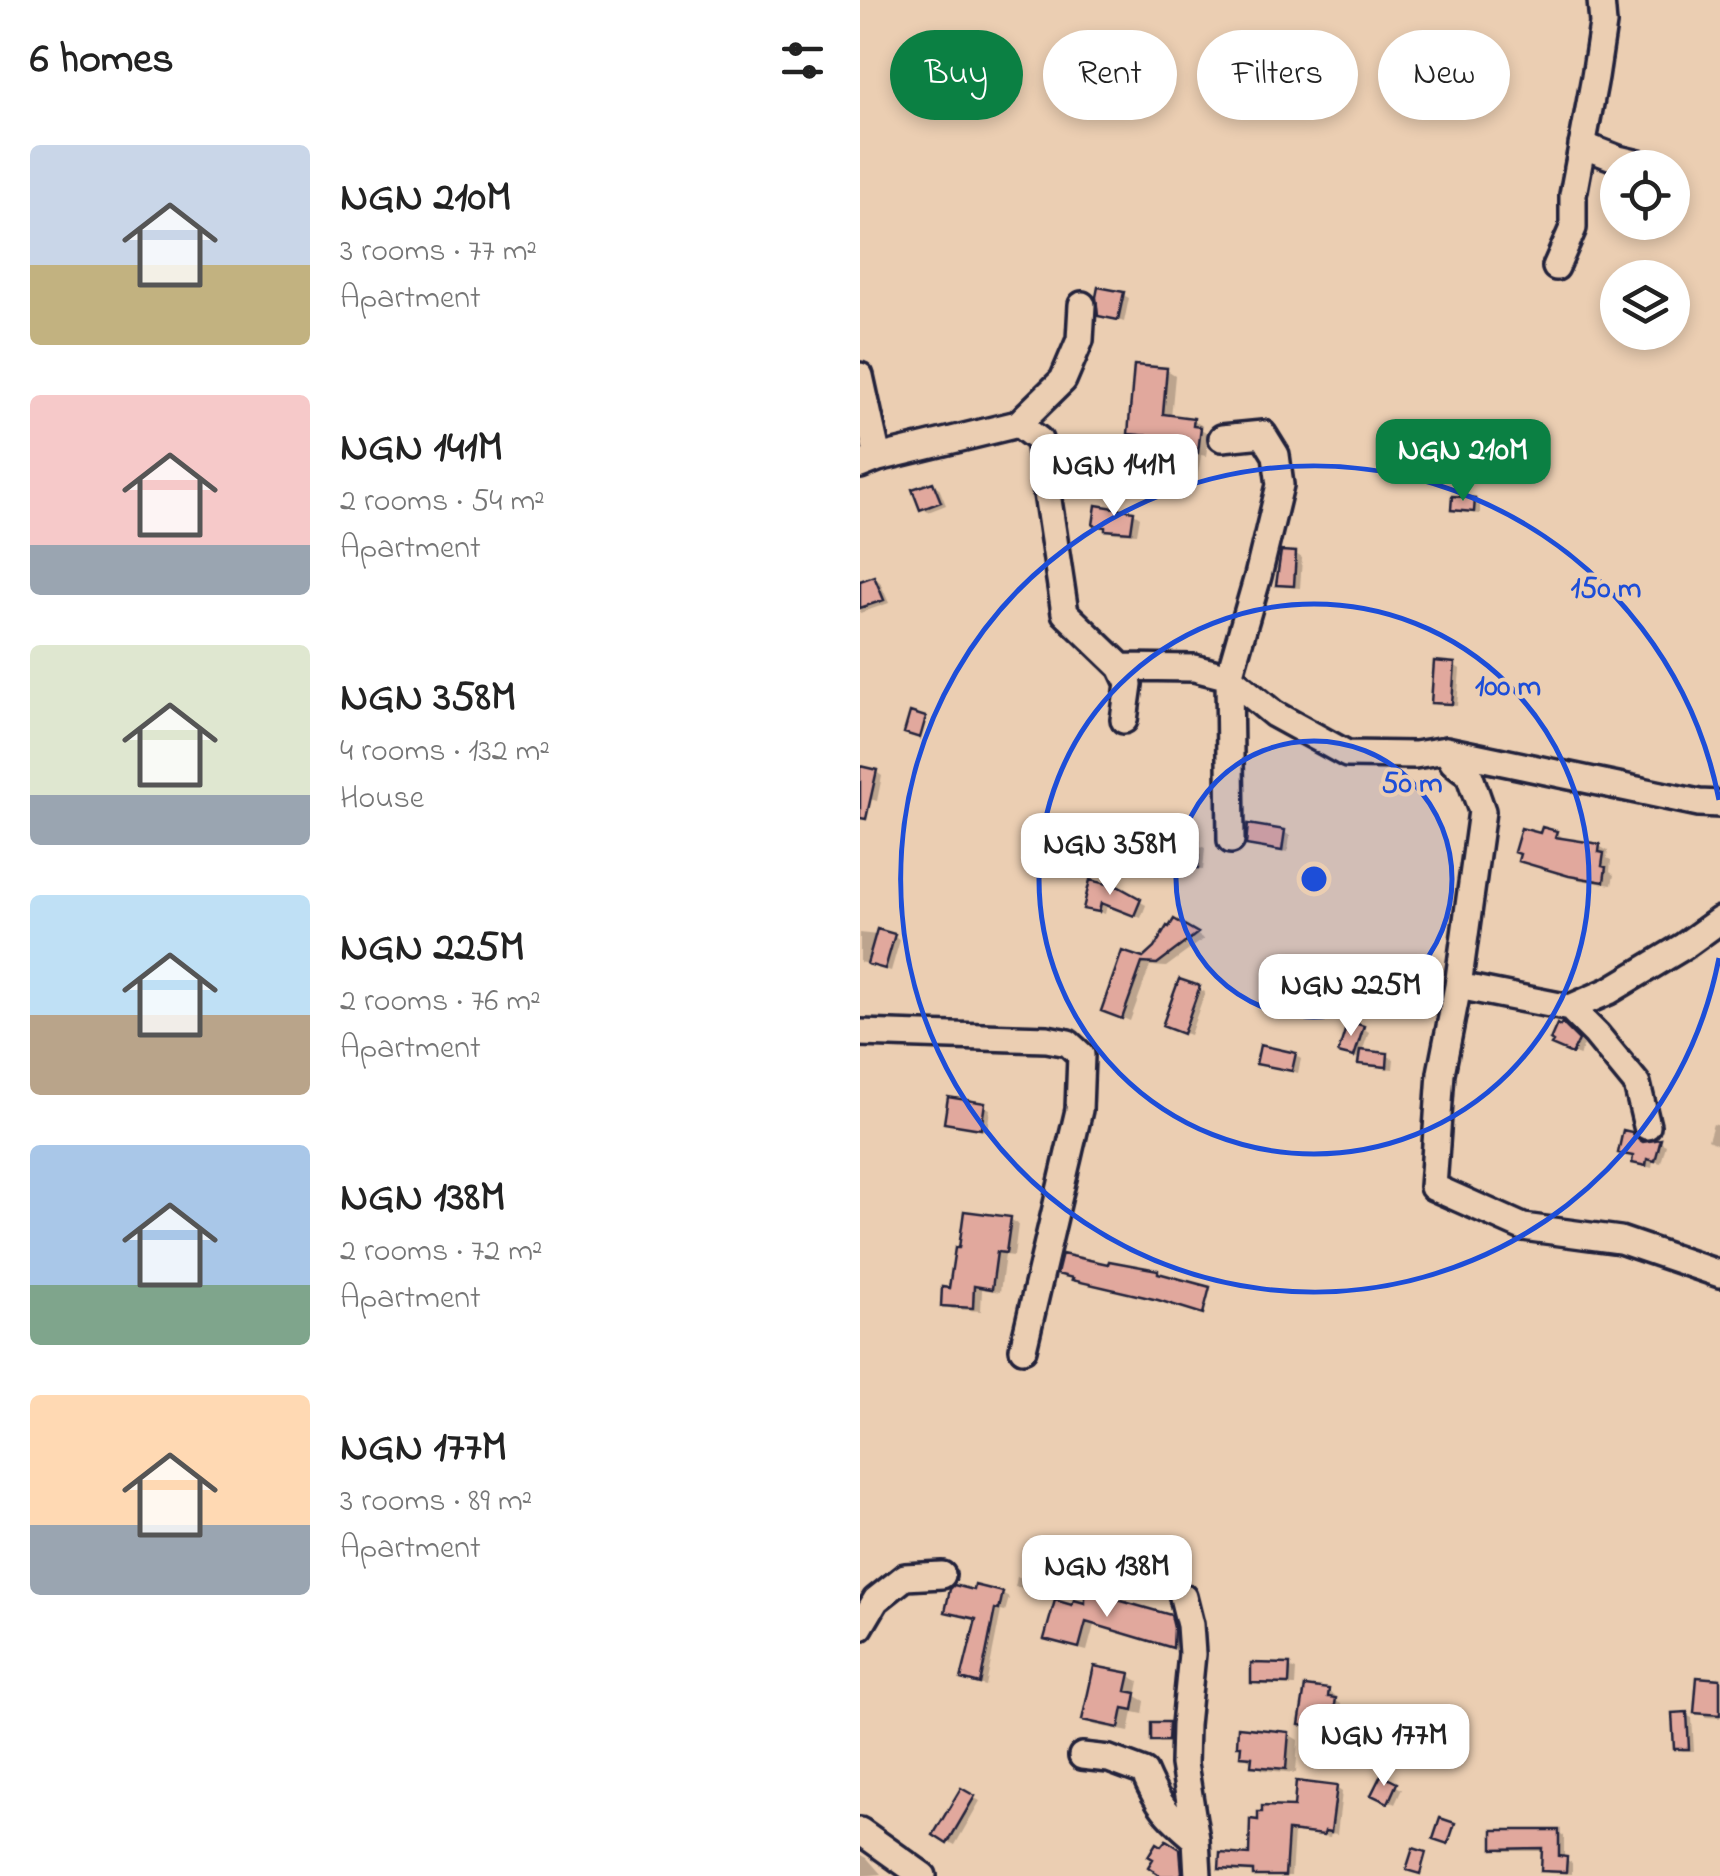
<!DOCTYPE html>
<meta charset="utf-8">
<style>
body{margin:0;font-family:"Indie Flower",sans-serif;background:#f2f2f2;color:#222;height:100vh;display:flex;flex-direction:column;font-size:38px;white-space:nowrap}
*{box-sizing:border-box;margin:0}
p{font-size:32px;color:#767676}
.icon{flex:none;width:55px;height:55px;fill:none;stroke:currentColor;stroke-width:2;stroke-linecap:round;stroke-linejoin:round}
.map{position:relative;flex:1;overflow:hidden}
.panel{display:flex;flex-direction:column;background:#fff;width:860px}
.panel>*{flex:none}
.top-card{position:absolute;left:30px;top:30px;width:680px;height:90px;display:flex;gap:20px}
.buttons{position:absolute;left:740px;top:150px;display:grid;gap:20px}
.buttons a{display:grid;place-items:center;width:90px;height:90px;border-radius:50%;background:#fff;box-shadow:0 5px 15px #0003;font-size:50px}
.price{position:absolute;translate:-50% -85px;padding:0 22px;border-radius:20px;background:#fff;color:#222;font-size:32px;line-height:65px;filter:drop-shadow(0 2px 5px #0008)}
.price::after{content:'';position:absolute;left:50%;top:60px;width:30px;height:22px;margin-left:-15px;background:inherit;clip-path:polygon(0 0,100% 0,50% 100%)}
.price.selected{background:#0b8043;color:#fff}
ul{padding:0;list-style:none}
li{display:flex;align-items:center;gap:30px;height:250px;padding:0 30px}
li span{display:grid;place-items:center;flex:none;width:280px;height:200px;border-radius:10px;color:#555}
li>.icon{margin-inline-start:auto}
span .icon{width:120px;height:120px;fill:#fffc;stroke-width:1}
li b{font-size:42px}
h2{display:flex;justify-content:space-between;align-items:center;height:120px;padding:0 30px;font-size:42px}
.chip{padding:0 35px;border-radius:45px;background:#fff;box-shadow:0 5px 15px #0003;font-size:35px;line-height:90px}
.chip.selected{background:#0b8043;color:#fff}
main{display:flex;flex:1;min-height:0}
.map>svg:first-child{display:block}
.shadow{fill:#0003}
.building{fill:#e1a89d;stroke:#22223b;stroke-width:2.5}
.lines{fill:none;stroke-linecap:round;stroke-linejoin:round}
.minor-casing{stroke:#22223b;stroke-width:32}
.minor{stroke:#ebceb2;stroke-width:25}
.ring{fill:none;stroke:#1d4ed8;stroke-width:5}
.centre{fill:#1d4ed8;stroke:#ebceb2;stroke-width:5}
.ring-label{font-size:30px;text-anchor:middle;font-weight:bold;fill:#1d4ed8;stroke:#ebceb2;stroke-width:8;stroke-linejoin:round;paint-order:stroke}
</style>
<main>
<section class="panel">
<h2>6 homes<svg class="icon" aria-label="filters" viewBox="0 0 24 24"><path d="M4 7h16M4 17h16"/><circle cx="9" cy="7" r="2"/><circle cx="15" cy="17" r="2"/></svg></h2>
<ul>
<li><span style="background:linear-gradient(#c9d6e8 60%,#c2b280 0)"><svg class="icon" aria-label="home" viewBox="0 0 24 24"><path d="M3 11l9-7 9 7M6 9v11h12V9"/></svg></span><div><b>NGN 210M</b><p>3 rooms · 77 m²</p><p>Apartment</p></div></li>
<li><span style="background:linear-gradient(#f6c9c9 75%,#9aa5b1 0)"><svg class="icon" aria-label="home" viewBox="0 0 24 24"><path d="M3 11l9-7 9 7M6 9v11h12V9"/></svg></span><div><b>NGN 141M</b><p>2 rooms · 54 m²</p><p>Apartment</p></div></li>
<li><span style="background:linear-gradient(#dfe7d0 75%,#9aa5b1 0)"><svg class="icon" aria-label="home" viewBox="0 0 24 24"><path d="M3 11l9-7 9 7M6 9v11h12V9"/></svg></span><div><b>NGN 358M</b><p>4 rooms · 132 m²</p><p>House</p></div></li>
<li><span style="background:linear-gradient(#bfe0f5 60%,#b9a48a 0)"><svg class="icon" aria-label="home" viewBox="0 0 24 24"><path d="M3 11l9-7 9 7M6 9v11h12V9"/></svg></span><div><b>NGN 225M</b><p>2 rooms · 76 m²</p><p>Apartment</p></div></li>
<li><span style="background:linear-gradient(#a9c7e8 70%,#7fa58c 0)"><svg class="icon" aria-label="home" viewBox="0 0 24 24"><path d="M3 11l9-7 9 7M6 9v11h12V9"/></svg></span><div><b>NGN 138M</b><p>2 rooms · 72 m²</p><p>Apartment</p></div></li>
<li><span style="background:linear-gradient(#ffd9b3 65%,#9aa5b1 0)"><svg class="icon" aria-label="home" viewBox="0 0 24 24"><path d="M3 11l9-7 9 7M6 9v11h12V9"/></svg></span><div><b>NGN 177M</b><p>3 rooms · 89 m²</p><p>Apartment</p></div></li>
</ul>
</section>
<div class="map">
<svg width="860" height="1876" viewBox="0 0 860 1876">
<rect width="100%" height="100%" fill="#ebceb2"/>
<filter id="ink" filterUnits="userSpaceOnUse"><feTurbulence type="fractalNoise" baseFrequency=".01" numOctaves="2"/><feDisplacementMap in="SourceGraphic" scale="20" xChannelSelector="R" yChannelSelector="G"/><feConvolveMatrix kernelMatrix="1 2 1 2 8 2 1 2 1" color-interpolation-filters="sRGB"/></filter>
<g filter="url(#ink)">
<path class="shadow" d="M73,59l6,4v20h-28l-7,-3z
M263,295l6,3 -5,24 -24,-8z
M307,370l8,5 -4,43 22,2 8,5v4l8,5 -3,22 -5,-1 -4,25 -22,-3 -9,-5 5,-30 -32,-5 -8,-5z
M73,484l6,4 7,17 -18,7 -6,-4z
M614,500l6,4v10l-20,-2 -6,-4z
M274,513l6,4 -3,17 -23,-1 -19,-9z
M436,554l6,4 -2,30 -15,-1 -6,-3z
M14,578l6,4 9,21 -29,10v-29z
M594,665l6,4 -3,37 -17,-1 -7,-4z
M16,772l6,4 -5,25 -17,-5v-11z
M424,832l6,4 -2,16 -33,-5 -6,-4z
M696,833l8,5v3l35,5 9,5 -1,7 4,2 -1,12 4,3 -2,10 -32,-5 -51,-16 -8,-5 20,-23z
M338,845l7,3 -2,22 -27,-2 -6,-4z
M258,889l28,16 -5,13 -34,-13 -2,9 -19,-7z
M315,922l29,17 -38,28 -16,-1 -20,55 -26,-11 39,-49 13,-11z
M0,933l34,4 6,3 -9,31 -31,-9z
M339,989l6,3 -15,43 -19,-7z
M503,1028l6,4 -7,20 26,4 6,3 -1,10 -26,-3 -6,-4v-3l-14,-4z
M708,1030l16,15 -5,11 -24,-12z
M435,1055l6,4 -3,14 -33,-7 -6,-4z
M124,1106l6,3 -3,22 -34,-6 -6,-4z
M853,1124l7,2v20l-12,-6z
M772,1135l10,9 18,-2 6,3 -5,18 -8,-2 -1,7 -11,-3 -7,-3 2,-5 -15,-6z
M150,1219l8,5 -4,32 -9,-1 -5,37 -18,-3 -1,22 -29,-2 -8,-4 7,-15z
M297,1272l43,40 -122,-31z
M157,1577l15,3 -1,10 -16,-3z
M239,1585l8,5v9l63,19 9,5 2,27 -87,-25 -7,26 -32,-8 -8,-5 27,-30 13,-2z
M142,1594l7,4 -4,14 -4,-1 -15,75 -16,-4 -6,-4 14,-58 -30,-9z
M429,1667l7,3 -1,16 -36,-1 -6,-3z
M859,1675l1,43 -14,-1 -9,-5 21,-31z
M269,1676l10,5 -3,15 9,5 -2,13 -10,-2 -4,20 -34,-7 -10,-6z
M468,1692l7,3 -1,5 7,4 -2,17 -8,-1 -2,11 -21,-4 -6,-3z
M826,1715l6,3 2,33h-11l-6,-3z
M308,1725l6,3v15h-14l-6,-4z
M428,1734l10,6 -2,33 -33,-3 -20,-15v-8z
M522,1779l20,10 -7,15 -20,-10z
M476,1788l6,4 -5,42 -6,-1 -1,4 -36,-5 -3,44h-36v-3l-27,-2 -6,-3 30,-10 44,-48z
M102,1791l18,10 -25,44 -19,-10z
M698,1832l6,4v22l8,5v11l-23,-1 -6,-3 1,-19h-42l-7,-4z
M306,1843l20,12 1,21h-21l-4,-27z
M0,1854l7,4 14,16 -21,2z"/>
<path class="building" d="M42,57h31v24h-31z
M238,287l26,5 -6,28 -20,-4 -2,-19z
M274,365l33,3 -4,46 31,4 -1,8 8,1 -3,26 -5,-1 -4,25 -25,-4 4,-32h-5l1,-4 -36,-3z
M73,482l8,20 -21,8 -8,-21z
M592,496l23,2 -1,14 -23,-2z
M236,505l38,6 -3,21 -26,-2v-3l-12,-2z
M421,551l15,1 -2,34 -18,-1z
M14,576l10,24 -24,8v-27z
M574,661l21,2 -3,41 -21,-1z
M50,712l16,5 -6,21 -16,-5z
M0,766l17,4 -11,49 -6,-1z
M388,824l37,6 -3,21 -36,-6z
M682,827l15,4 -2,6 45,7 -1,8 5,1 -2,13 4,1 -2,15 -35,-6 -51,-15 2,-7 -6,-2 7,-24 19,5z
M312,840l27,2 -1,26 -31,-2 2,-18h3z
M230,880l29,7 22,12 -7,17 -33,-13 -2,9 -16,-3z
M314,919l24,14 -41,31 -15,-1 -20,56 -21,-8 21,-60 21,7 11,-10 13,-22 2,1z
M17,929l18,5 -10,35 -18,-5z
M319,979l21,7 -17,48 -21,-8z
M488,1021l16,5 -10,31 -16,-4z
M702,1023l17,17 -7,14 -21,-9 2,-3 -3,-2 7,-16 3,2z
M400,1045l36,8 -4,18 -36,-7z
M500,1050l28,3 -1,14 -29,-3z
M88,1097l37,6 -4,26 -37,-6z
M763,1130l9,2 4,6 7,4 18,-3 -6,22 -8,-2 -1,7 -14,-3 1,-7 -15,-3z
M104,1211l47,6 -5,36 -9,-1 -5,37 -18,-3 -1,22 -32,-2 1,-19 7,1 6,-40h4z
M202,1254l46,10 1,-3 49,9v3l52,14 -7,27 -45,-14 -86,-20 1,-2 -16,-4z
M225,1583h15v12l71,20 3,13 -1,20 -87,-26 -7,26 -35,-9 11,-39 17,5 2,-5 11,3z
M94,1585l20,5 1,-5 28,7 -4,18 -4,-1 -15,75 -19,-5 15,-60 -31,-7 5,-23z
M391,1663l39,1 -1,20 -38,-1z
M234,1666l36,7 -4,18 10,2 -3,17 -10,-2 -4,20 -37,-8z
M837,1677l23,2v36l-26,-2z
M445,1686l24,3 -1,8 8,1 -3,21 -8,-1 -2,11 -24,-4z
M827,1712l2,37h-15l-2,-36z
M291,1722h18l-1,19h-17z
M378,1727l51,5 -3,37 -35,-3 1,-9 -12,-1 1,-10h-4z
M521,1775l16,8 -9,20 -17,-8z
M436,1781l41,5 -6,46 -6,-1 -1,4 -36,-4 -3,45h-32v-5l-34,-2 1,-16 29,2 1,-36 8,1v-8h4v-6l32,1z
M101,1788l14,8 -28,48 -14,-9z
M580,1818l15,5 -7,21 -15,-5z
M633,1830h66v26l8,1 -1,15 -25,-1 1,-23 -49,1z
M306,1840l14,9 2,24 -3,3h-18l-13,-9 5,-8 -5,-3 8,-13 5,3z
M553,1848l13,4 -6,22 -14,-4z"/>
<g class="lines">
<defs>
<path id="minor" d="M722,145l36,14 21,5
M696,267l17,-39v-33l22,-118 8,-53 -2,-24
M0,376l18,82
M158,424l45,-44 17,-40 2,-35
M362,438l41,-4 13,21 4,30 -22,91 -29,101 2,163
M0,465l18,-7 140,-34 21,16 26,173 56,54 73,1 35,9 45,37 73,40 68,1 31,-5 253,53 21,1
M261,667l8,17 -5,36
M586,750l7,12 16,12 13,37 -24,175 -17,87 -8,114 90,40 97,13 100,34
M598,986l112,22 39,-17 75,-45 36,-26
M710,1008l26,26 41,50 10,42
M0,1033l187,6 21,4 13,12 -2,55 -56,239
M323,1597l7,28 2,29 -7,71 -1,39 12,75
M0,1627l16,-27 29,-23 37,-2
M222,1756l27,3 35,13c14,33 24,44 52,67l2,37
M0,1831l63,45"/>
</defs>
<use href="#minor" class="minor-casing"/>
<use href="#minor" class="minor"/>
</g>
</g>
<circle cx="454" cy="879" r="138" fill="#1d4ed8" fill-opacity=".12"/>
<g class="ring">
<circle cx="454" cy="879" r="138"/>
<circle cx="454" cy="879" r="275"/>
<path d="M859 958A413 413 0 1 1 859 800"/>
</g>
<circle cx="454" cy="879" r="15" class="centre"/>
<g class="ring-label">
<text x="746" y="597">150 m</text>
<text x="648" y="695">100 m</text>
<text x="552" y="792">50 m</text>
</g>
</svg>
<div class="buttons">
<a><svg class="icon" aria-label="locate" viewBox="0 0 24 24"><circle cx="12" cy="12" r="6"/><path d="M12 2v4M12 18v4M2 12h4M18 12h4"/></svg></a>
<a><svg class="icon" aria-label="layers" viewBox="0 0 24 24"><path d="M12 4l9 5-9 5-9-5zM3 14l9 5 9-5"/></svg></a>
</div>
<b class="price selected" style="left:603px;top:504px">NGN 210M</b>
<b class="price" style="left:254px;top:519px">NGN 141M</b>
<b class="price" style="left:250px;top:898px">NGN 358M</b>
<b class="price" style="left:491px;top:1039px">NGN 225M</b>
<b class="price" style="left:247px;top:1620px">NGN 138M</b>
<b class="price" style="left:524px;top:1789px">NGN 177M</b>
<div class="top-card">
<a class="chip selected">Buy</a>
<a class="chip">Rent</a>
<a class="chip">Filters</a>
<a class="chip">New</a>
</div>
</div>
</main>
